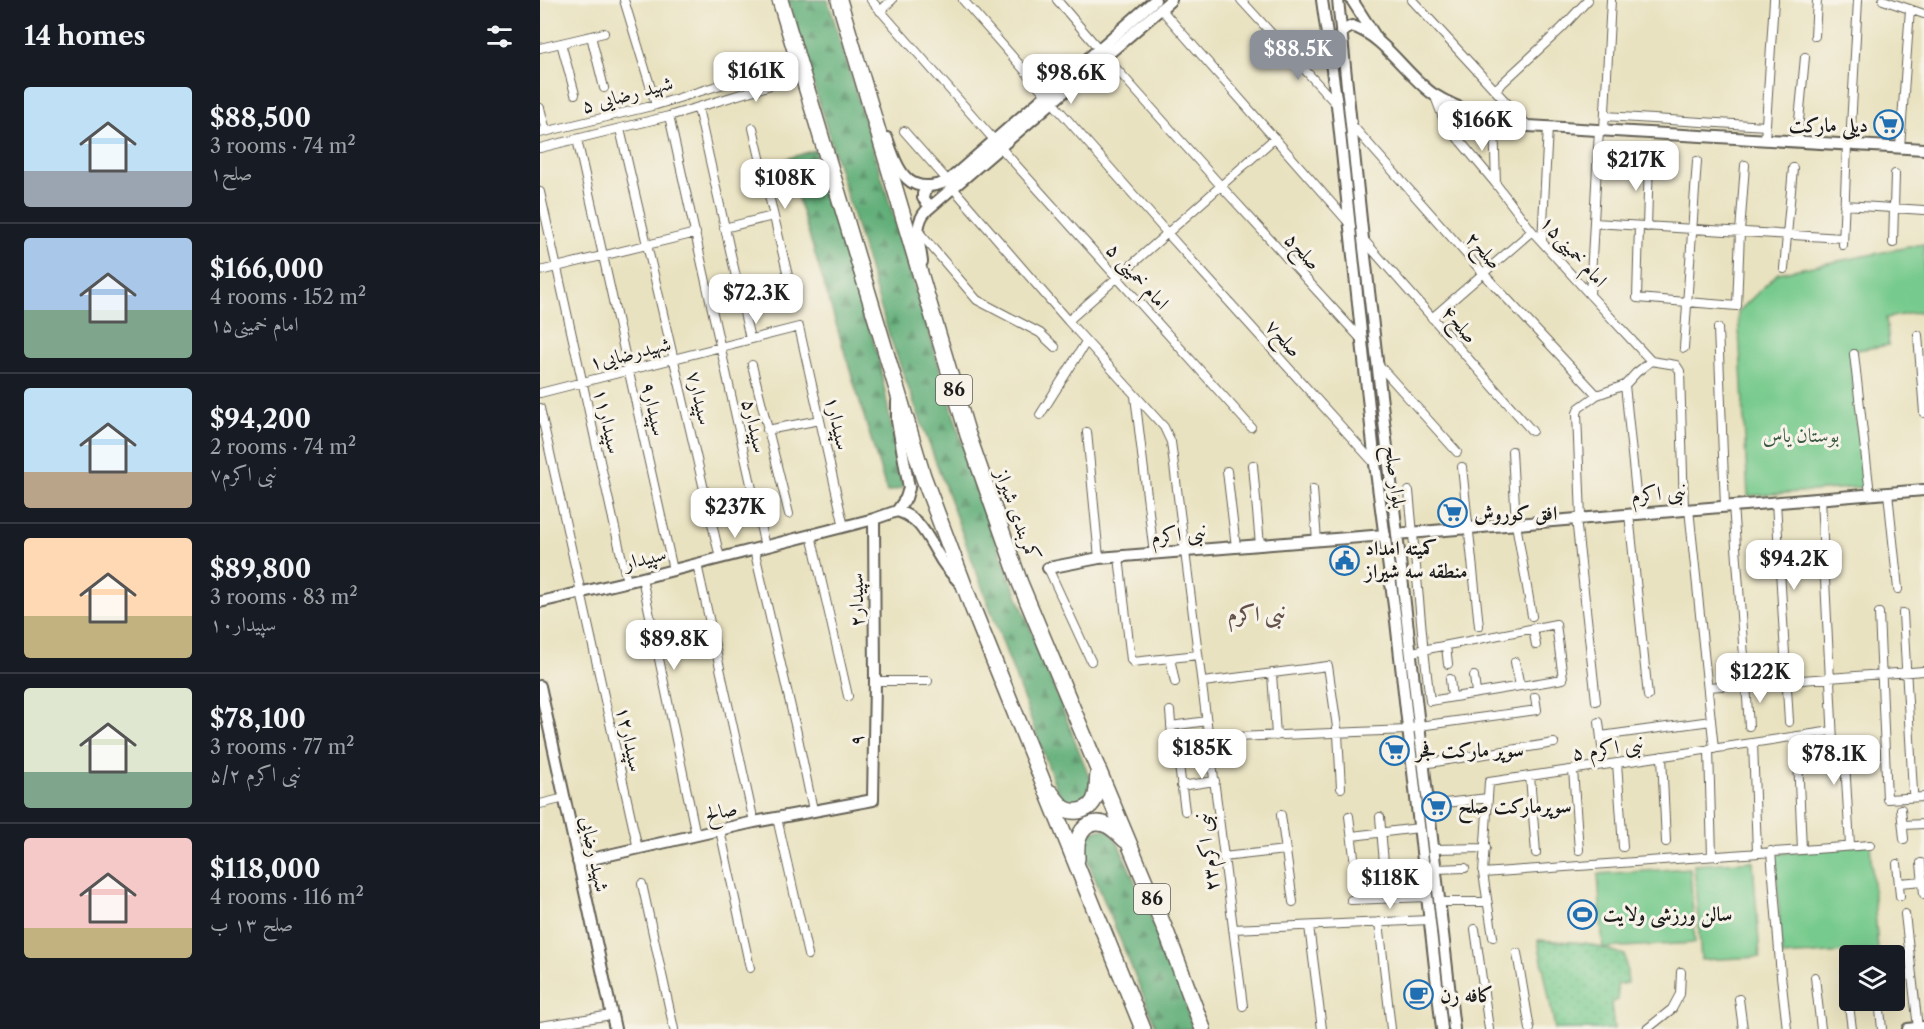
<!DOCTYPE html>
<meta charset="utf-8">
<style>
body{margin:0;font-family:"Libre Caslon Text",Amiri,serif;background:#20242c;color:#f1f3f6;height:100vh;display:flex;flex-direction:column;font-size:22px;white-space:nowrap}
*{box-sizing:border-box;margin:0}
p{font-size:20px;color:#9ea1a6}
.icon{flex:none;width:33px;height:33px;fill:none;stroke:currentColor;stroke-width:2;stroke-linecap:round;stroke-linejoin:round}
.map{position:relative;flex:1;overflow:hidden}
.panel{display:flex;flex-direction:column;background:#171b24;width:540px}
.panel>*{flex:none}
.fabs{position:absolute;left:1299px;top:945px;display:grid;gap:12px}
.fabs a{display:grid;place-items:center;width:66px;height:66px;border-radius:6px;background:#171b24;box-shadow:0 6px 24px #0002;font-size:30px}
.price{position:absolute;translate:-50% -51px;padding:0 14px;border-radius:12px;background:#fff;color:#222;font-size:20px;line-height:39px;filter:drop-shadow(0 2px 3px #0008)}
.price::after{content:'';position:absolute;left:50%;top:36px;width:18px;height:14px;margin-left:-9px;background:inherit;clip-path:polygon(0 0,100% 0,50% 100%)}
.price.selected{background:#8c9099;color:#fff}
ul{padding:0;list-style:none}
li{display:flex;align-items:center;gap:18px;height:150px;padding:0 24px}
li+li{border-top:2px solid #363941}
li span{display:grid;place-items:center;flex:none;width:168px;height:120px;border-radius:6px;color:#555}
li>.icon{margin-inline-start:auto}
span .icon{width:72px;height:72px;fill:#fffc;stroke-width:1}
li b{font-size:26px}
h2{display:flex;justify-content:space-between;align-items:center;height:72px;padding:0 24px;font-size:26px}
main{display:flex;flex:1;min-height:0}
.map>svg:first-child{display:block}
.grass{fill:url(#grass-dots);stroke:#4a7354;stroke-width:1.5}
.forest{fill:url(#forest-firs);stroke:#3e654a;stroke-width:1.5}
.park{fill:#77ca8d;stroke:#4a7354;stroke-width:1.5}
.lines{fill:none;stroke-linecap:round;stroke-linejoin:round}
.street-casing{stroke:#646155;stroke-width:10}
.secondary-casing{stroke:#646155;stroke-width:14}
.highway-casing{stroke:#646155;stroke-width:18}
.street{stroke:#fff;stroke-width:8}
.secondary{stroke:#fff;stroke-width:10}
.highway{stroke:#fff;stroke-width:15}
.labels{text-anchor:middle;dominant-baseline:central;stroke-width:6;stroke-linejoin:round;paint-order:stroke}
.shield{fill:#f7f3e8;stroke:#5e5c59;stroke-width:1.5}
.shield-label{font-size:18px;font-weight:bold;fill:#1c1c1c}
.street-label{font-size:20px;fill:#1c1c1c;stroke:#f7f3e8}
.poi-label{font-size:20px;font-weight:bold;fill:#1c1c1c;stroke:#f7f3e8;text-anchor:start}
.park-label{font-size:20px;fill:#3c5944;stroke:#f7f3e8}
.neighbourhood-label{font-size:21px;font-weight:bold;fill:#63524a;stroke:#f7f3e8}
</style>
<main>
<section class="panel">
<h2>14 homes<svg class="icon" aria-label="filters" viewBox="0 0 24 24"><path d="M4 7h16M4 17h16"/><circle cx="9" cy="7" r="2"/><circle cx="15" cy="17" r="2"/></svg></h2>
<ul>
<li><span style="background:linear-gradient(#bfe0f5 70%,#9aa5b1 0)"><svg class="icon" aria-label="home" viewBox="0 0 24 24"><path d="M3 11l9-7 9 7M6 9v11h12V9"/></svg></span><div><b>$88,500</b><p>3 rooms · 74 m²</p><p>۱صلح</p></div></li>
<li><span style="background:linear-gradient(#a9c7e8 60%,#7fa58c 0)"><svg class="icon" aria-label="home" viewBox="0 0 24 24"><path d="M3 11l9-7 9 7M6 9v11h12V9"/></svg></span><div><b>$166,000</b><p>4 rooms · 152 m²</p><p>۱۵امام خمینی</p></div></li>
<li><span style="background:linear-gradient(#bfe0f5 70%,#b9a48a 0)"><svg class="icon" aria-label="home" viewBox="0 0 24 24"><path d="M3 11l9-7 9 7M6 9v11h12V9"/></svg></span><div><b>$94,200</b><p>2 rooms · 74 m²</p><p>نبی اکرم۷</p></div></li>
<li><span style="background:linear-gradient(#ffd9b3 65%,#c2b280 0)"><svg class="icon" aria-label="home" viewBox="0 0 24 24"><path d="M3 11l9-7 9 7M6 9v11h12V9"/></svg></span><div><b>$89,800</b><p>3 rooms · 83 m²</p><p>سپیدار۱۰</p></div></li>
<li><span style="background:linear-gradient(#dfe7d0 70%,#7fa58c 0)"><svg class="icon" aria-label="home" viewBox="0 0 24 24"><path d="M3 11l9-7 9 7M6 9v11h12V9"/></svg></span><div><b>$78,100</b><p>3 rooms · 77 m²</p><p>نبی اکرم ۵/۲</p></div></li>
<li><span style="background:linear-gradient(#f6c9c9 75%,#c2b280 0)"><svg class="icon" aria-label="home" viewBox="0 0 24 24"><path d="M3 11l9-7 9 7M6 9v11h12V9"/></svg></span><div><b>$118,000</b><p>4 rooms · 116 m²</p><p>صلح ۱۳ ب</p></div></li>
</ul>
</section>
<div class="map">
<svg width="1384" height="1029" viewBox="0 0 1384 1029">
<defs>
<pattern id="grass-dots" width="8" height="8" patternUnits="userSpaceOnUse" patternTransform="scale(1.5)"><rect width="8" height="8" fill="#77ca8d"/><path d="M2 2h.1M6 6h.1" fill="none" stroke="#66ad79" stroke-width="1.8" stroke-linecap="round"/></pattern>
<pattern id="forest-firs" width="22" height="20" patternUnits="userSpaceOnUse" patternTransform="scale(1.5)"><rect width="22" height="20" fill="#61ae78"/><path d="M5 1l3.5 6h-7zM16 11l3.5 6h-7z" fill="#4f8d62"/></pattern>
</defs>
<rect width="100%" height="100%" fill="#f7f3e8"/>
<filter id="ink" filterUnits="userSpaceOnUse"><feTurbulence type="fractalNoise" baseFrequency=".0167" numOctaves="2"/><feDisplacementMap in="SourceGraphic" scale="12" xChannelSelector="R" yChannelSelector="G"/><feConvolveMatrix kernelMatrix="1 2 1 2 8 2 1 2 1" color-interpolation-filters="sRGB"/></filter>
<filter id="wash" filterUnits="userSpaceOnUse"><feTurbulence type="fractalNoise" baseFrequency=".008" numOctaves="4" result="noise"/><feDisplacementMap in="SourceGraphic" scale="24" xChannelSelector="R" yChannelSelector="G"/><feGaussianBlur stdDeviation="1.35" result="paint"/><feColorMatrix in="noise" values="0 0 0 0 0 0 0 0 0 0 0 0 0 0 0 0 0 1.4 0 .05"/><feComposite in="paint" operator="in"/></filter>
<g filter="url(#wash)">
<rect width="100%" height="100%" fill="#e9e2c0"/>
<path class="grass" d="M998,940l48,3 39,12 3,28 -11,2 1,15 -7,3 3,26h-59z"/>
<path class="forest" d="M248,0h40l152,501 111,280 -3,15 -6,8 -15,-1 -10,-13 -168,-455z
M275,150l64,210 24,128 -16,4 -101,-333z
M568,829l10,14 60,136 15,50h-36l-68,-165 -7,-19 4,-14z"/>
<path class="park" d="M1384,244v67l-38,7 3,27 -39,6 13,136 -115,9 -10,-184 40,-39z
M1330,844l8,106 -96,6 -7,-102z
M1213,861l7,96 -59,3 -7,-95z
M1150,868l5,75 -92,5 -5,-74z"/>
</g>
<g filter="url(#ink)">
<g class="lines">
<defs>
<path id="street" d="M84,0l32,105
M331,0l124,141
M423,0l84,96
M517,0l42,49
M701,0l96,105
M872,0l116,126
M1343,0l41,14
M621,9l188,214
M340,11l12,-11
M51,36l13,52
M1275,36l2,-36
M21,43l14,51
M0,48l64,-15
M565,56l116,130 140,153
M955,90l67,-62 26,-28
M894,94l11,29 51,61 36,47 58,64 61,66 25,4 4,6 4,138
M512,102l116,132 207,230
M0,108l6,23
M158,108l52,231
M129,116l96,431
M1065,116l161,10
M954,120l2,64
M812,125l131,148 114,122
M213,128l40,169
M80,129l100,429
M1064,130l7,-130
M364,131l44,50
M0,133l116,-28 119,-37c6,2 7,4 8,10l-2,4 -112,34 -129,32
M37,139l96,431
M1225,140l9,-140
M920,141c1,-14 5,-20 18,-26
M1257,142l8,-85
M1310,145l8,-145
M461,148l250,279
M1360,148l10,-139
M413,188l115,133 96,106 7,15 72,564
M0,192l87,390
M1304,205l80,5
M1054,223l249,15
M1099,226l-2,72 100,8 3,-74 5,-67
M1107,227l2,-68
M184,228l49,-12
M379,232l58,68 63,33 15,14
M823,239l169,192
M1002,242l6,-115
M1353,243l2,-69
M1303,245l4,-100
M1244,269l9,-101
M0,271l156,-38
M1050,295l9,-165
M892,318l100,-87
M528,321l207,-183
M1178,328l7,178
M1378,335l6,78
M1144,348l13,-187
M1314,354l16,140
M838,364l79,88
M212,365l37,149
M1085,385l13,128
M0,393l259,-66 45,200
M595,396l19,158
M0,408l98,441
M500,415l46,-73
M227,430l53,-10
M547,432l12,126
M972,451l4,73 16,92
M713,465l7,80
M922,467l17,159
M687,471l9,76
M773,489l4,52
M869,491l14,152
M1348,493l10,96
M1281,498l13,264h11l5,84
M1236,502l13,220
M1193,505l16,221
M1149,509l25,240
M1089,514l19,182
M1036,518l20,183
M1041,518l-4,-105 2,-5 18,-13 28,-10 11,-12 15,-12
M271,535l37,161
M214,549l43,184 16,77
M579,557l12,103 2,2 65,-7
M157,564l57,258
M508,568l43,93
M102,578l54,257
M1339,613l8,186 37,-2
M1363,613l10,179
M993,629l3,16
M906,646l2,18
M872,652l144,-28 7,55 -133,22 -6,-51
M630,658l5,24
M975,662l5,24
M732,673l4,63
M934,676l2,17
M910,679l2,18
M335,681h53
M663,682l125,-16 10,68 3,54
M1168,687l216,-16
M630,711l3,38
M1059,722l3,25
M631,726l36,-5
M1061,736l110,-15
M1257,736l5,113
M670,738l197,-8 12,-4 118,-16 -2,-13
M1213,743l4,109
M1169,749l3,107
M1122,756l4,86
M638,758l7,53
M1077,763l6,84
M883,764l131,-21
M1033,770l6,80
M990,776l6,77
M641,786l34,-5
M0,804l25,-6
M888,805l60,-7
M1361,809l3,30
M741,815l12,87
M809,816l6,49
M840,817l4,46
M237,818l31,137
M1363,825l21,-1
M180,830l30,138
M812,836l67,-8
M893,849l53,-1
M1231,851l10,125 6,53
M683,857l62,-7
M1381,863l3,31
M1357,864l3,32
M895,869l30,-1
M943,873l387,-28
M829,878l1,20
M1359,883l25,-2
M102,884l32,145
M811,900l76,-3
M899,902h48
M1365,914l13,114
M839,922l12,107
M769,926l13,103
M693,929l196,-9
M935,929l14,100
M953,937l-10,-64 6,-91 343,-51
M977,953l13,76
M1305,974l7,55
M1275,977l6,52
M1199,999l4,30
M1339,1000l3,29
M0,1026l72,-11
M1107,1029l25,-20 8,-15 1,-22"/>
<path id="secondary" d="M782,0l15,105 38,359 21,157 46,408
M798,0l25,239 91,790
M812,0l25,39
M801,32l11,-6c32,10 54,49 81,68 28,18 63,26 95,32l396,23
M347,138c11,33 21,60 61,43l207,-181
M388,187l-5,7v4l5,6 5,1
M382,262c-2,-18 -9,-37 4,-51l245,-211
M357,402v19l12,67 -3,10 -9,13
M357,511c24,7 30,26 42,45 5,10 14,19 21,27
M857,534l527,-44
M508,568l51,-10 286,-23
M0,602l102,-24 232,-59 23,-8
M0,686l75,343
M38,862l176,-40 119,-22 2,-119 -1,-162
M1368,1029l16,-2"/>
<path id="highway" d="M240,0l143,476 50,133 170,420
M299,0l129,435 52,148 147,351 36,95
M511,793c4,5 8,11 13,15 11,7 27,2 31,-10 3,-7 2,-17 3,-24
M537,859c0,-6 -1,-13 1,-19 2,-6 5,-12 11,-15 15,-7 26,5 36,15"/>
</defs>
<use href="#street" class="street-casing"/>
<use href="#secondary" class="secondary-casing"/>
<use href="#highway" class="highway-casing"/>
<use href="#street" class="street"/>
<use href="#secondary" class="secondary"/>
<use href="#highway" class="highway"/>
</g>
</g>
<defs>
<symbol id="supermarket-ring" viewBox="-11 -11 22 22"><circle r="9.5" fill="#f7f3e8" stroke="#1f6fb2" stroke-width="1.5"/><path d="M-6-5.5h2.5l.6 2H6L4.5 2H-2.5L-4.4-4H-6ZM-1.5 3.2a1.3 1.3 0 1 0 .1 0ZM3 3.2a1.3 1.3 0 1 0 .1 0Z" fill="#1f6fb2"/></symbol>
<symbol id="civic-ring" viewBox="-11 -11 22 22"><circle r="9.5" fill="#f7f3e8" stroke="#1f6fb2" stroke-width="1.5"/><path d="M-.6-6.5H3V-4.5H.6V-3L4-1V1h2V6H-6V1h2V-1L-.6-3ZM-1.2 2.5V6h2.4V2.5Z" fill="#1f6fb2"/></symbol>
<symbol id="stadium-ring" viewBox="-11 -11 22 22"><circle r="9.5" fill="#f7f3e8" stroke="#1f6fb2" stroke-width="1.5"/><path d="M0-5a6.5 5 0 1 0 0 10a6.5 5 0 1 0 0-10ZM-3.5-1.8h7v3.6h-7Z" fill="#1f6fb2"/></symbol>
<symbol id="cafe-ring" viewBox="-11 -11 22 22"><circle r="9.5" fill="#f7f3e8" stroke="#1f6fb2" stroke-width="1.5"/><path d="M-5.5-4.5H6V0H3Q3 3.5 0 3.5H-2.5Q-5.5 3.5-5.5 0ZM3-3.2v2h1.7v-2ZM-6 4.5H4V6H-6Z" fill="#1f6fb2"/></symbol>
</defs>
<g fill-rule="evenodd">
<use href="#supermarket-ring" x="1332" y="108" width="33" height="33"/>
<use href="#supermarket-ring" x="896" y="496" width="33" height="33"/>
<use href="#civic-ring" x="788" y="544" width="33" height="33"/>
<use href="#supermarket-ring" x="838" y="734" width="33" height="33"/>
<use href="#supermarket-ring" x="880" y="790" width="33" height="33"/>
<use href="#stadium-ring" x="1026" y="898" width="33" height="33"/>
<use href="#cafe-ring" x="862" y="978" width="33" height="33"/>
</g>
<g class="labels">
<g class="shield">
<rect x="396" y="375" width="36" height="30" rx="4.5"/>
<rect x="594" y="884" width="36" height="30" rx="4.5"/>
</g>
<g class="shield-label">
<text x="414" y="390">86</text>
<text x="612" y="899">86</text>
</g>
<g class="street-label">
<text transform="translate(87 94) rotate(-15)">شهید رضایی ۵</text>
<text transform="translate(944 250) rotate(48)">صلح۲</text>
<text transform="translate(763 251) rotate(47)">صلح۵</text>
<text transform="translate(1034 251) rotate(48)">۱۵امام خمینی</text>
<text transform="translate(598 276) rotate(48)">امام خمینی ۵</text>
<text transform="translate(920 324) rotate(49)">صلح۴</text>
<text transform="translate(744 338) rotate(48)">صلح۷</text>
<text transform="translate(90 353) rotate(-14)">شهیدرضایی۱</text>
<text transform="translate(160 398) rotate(77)">سپیدار۷</text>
<text transform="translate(114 409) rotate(77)">سپیدار۹</text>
<text transform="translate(68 421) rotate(77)">سپیدار۱۱</text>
<text transform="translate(298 423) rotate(77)">سپیدار۱</text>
<text transform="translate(215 426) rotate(77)">سپیدار۵</text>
<text transform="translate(856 477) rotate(83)">بلوار صلح</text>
<text transform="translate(1119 493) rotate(-5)">نبی اکرم</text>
<text transform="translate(478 515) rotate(70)">کمربندی شیراز</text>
<text transform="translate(639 534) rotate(-5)">نبی اکرم</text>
<text transform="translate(105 558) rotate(-14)">سپیدار</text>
<text transform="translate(316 600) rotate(-90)">سپیدار۲</text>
<text transform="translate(90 739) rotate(78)">سپیدار۱۲</text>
<text transform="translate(316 740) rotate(-89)">۹</text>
<text transform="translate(1068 748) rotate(-8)">نبی اکرم ۵</text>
<text transform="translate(181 811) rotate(-13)">صالح</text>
<text transform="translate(667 852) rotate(-97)">نبی اکرم۲۳</text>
<text transform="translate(55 854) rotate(78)">شهید رضایی</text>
</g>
<g class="poi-label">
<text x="1328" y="125" text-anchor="end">دیلی مارکت</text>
<text x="934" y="513">افق کوروش</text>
<text x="825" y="548">کمیته امداد<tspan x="825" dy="23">منطقه سه شیراز</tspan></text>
<text x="876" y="750">سوپر مارکت فجر</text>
<text x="918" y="806">سوپرمارکت صلح</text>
<text x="1063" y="914">سالن ورزشی ولایت</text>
<text x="900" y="995">کافه رن</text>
</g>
<g class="park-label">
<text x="1261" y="435">بوستان یاس</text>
</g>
<g class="neighbourhood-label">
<text x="717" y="613">نبی اکرم</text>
</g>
</g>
</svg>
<div class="fabs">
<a><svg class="icon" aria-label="layers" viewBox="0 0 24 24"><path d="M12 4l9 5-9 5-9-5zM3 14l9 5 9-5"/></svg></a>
</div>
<b class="price selected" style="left:758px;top:81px">$88.5K</b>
<b class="price" style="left:216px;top:103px">$161K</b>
<b class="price" style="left:531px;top:105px">$98.6K</b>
<b class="price" style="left:942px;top:152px">$166K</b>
<b class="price" style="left:1096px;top:192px">$217K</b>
<b class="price" style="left:245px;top:210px">$108K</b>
<b class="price" style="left:216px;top:325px">$72.3K</b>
<b class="price" style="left:195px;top:539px">$237K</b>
<b class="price" style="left:1254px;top:591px">$94.2K</b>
<b class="price" style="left:134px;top:671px">$89.8K</b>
<b class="price" style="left:1220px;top:704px">$122K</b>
<b class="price" style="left:662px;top:780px">$185K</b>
<b class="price" style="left:1294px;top:786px">$78.1K</b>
<b class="price" style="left:850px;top:910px">$118K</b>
</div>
</main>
